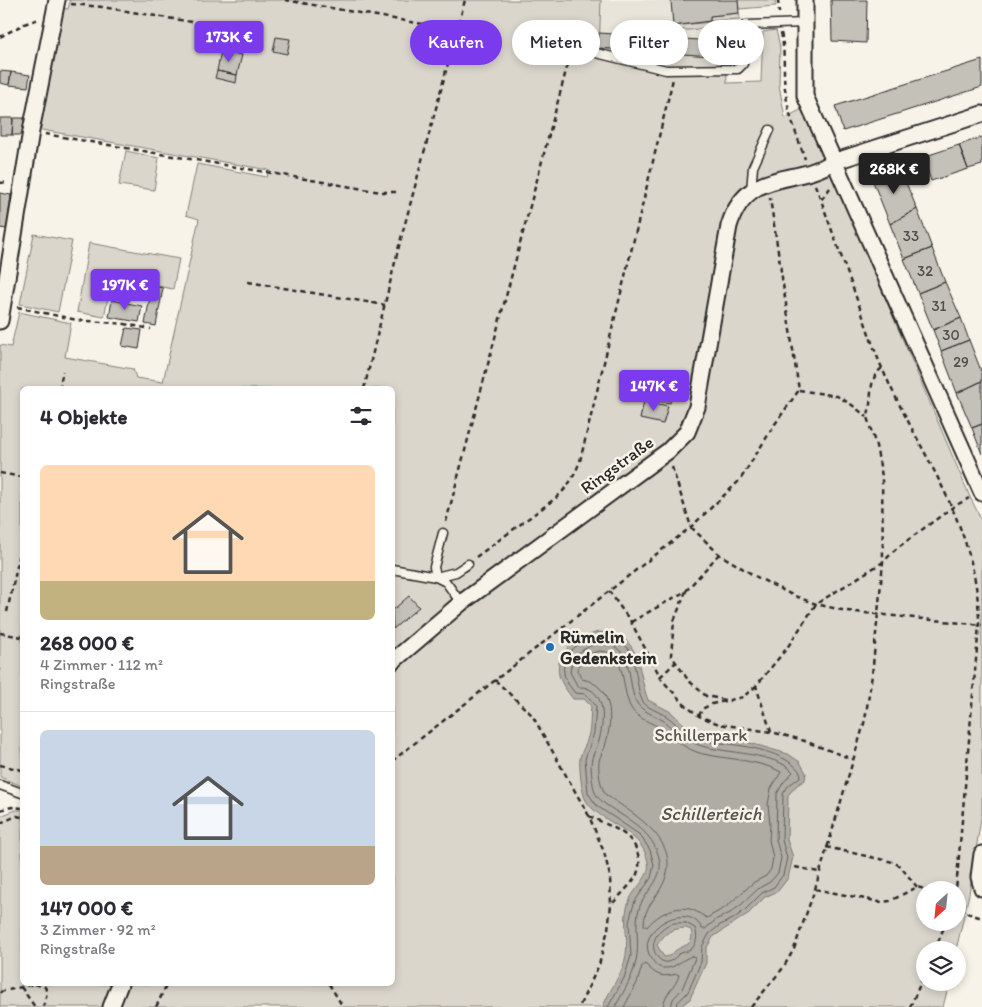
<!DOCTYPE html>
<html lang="de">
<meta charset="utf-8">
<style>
body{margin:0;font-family:Itim,sans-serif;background:#f7f7f7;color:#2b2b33;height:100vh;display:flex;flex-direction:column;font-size:19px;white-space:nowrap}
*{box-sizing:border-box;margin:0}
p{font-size:16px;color:#7c7c81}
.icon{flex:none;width:28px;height:28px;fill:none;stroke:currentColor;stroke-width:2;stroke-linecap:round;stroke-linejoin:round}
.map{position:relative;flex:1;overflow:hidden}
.details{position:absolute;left:20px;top:386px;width:375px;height:600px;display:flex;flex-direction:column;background:#fff;border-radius:8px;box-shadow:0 2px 8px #0003}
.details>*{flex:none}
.hud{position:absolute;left:410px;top:20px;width:475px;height:45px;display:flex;gap:10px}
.needle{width:32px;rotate:207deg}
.fabs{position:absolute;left:916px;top:881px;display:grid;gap:10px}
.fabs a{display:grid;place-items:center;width:50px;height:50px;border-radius:50%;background:#fff;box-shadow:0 2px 8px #0003;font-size:25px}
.price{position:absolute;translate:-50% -42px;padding:0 11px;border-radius:5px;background:#7c3aed;color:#fff;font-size:16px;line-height:32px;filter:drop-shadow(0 1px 2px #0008)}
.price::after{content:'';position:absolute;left:50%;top:30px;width:15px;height:11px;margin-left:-8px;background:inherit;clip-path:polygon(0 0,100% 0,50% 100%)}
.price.selected{background:#222;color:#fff}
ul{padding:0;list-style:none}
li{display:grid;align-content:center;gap:10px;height:265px;padding:0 20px}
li+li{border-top:1px solid #e1e1e2}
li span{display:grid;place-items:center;height:155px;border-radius:8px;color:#555}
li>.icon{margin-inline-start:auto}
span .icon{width:90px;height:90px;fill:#fffc;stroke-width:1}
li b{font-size:21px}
h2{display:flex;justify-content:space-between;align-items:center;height:60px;padding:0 20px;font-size:21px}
.pill{padding:0 18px;border-radius:22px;background:#fff;box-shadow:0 2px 8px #0003;font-size:18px;line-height:45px}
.pill.selected{background:#7c3aed;color:#fff}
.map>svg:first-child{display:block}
.built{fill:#e8e4da}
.green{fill:#dad6cc;stroke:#82807c;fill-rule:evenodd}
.water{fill:#afaca4;stroke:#7a7874;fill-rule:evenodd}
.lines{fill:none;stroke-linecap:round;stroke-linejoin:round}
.shore{stroke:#605f5b;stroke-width:1}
.building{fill:#c4c1b9;stroke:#2b2b2b}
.lane-casing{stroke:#2b2b2b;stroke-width:11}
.street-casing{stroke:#2b2b2b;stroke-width:19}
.path{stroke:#2b2b2b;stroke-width:2.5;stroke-dasharray:5 4;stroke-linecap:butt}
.lane{stroke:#f7f3e8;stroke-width:8}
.street{stroke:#f7f3e8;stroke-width:15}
.poi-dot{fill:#1f6fb2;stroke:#f7f3e8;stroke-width:2}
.labels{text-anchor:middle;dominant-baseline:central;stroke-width:5;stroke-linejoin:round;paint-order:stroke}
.number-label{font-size:15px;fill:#51504e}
.street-label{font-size:18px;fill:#2b2b2b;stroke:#f7f3e8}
.poi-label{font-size:18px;font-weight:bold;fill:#2b2b2b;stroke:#f7f3e8;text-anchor:start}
.park-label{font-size:18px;fill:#575653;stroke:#f7f3e8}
.water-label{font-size:19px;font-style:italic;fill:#53524f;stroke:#f7f3e8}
</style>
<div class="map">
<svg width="982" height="1007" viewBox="0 0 982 1007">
<rect width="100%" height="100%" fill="#f7f3e8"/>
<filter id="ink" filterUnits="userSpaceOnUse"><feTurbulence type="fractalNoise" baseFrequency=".02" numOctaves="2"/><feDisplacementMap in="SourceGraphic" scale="10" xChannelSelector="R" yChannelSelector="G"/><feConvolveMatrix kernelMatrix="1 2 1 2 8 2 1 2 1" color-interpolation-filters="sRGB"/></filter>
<g filter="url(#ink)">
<path class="built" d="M535,0h203l1,13 -10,2 -3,42 -128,-9z"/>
<path class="green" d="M68,0h533l-2,48 127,9 1,26 34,-1 2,-50 13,-2 4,17 -1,38 6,33 19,-10 166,389 12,24v291l-13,82 -13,56h-31v32l24,1 -6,24h-943v-191l16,-6h6v174h370v-595h-370v397l-22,-9v-432l11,2 8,-35 52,11 -6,34 68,12 3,9 27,4 36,-163 -13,-4 11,-51 70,13 2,-7 -233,-41 25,-121 7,1 2,-8zM925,890h33v32h-33z
M738,0h37l1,6 -37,3z
M739,13l1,6 -30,2v4c-11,5 -28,8 -37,1l37,-4v-6z
M126,151l33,7 -5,32 -35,-5z
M34,234l38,7 -14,71 -38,-8z
M89,243l90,16 -6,30 -61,-12 -8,40 -27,-5z"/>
<path class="water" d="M598,632c45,1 38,36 50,68l23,12 16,15 19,9 37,5 45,13 12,8 6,11 -1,7 -8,5 -9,10 -1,45 6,17 -5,21 -10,13 -13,6 -16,16 -36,24 -7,12v14l-14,31 -2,5 -10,8h-77c6,-18 20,-32 23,-52 3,-20 -5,-37 4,-56 6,-13 21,-22 18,-37 -6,-37 -60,-40 -65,-70 -2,-8 -4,-26 -3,-34 1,-7 7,-14 8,-21 3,-10 2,-21 3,-31l-7,-7h-11c-5,-7 -12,-15 -14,-24 -5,-25 20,-37 39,-43zM686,928l5,2c4,16 -7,14 -16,21 -4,4 -5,5 -11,6l-7,-12c9,-13 13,-16 29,-17z"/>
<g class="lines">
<path class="shore" d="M600,651c32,0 17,49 37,64 7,6 16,8 23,13 15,11 24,21 43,26 23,5 57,6 78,18l-10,17 -3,15 2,20 -1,16 4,18 -2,11 -5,7 -12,6 -28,25 -19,11c-4,-2 -9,-6 -14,-8 -17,-6 -35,4 -46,17l-3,-2c0,-19 12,-25 19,-41 21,-42 -29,-70 -57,-89 -6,-8 -8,-24 -7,-34 1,-6 6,-12 7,-18 7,-25 7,-58 -24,-64l-4,-8 1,-9 13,-9z
M686,923l9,5c3,8 2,17 -5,22 -3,2 -8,2 -11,4 -5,4 -10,11 -17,7 -1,0 -5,-4 -5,-5 -9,-12 1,-27 13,-32 5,-2 11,-1 16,-1z
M608,1007l16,-29 7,-22 -2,-33 3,-13 3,-9 16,-23 3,-13 -4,-15 -10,-15 -43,-29 -9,-13 -3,-34 9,-26 2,-27 -10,-12 -11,-1c-4,-5 -10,-12 -11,-20 -5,-28 37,-44 57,-31 18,11 13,44 22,60 4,6 17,10 23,14 7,4 13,12 20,16 6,3 12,6 18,8 8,3 18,3 26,4 22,3 60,10 71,30l-1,3 -12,9 -5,8 -1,46 5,18 -4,17 -9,12 -12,6 -17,17 -12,9 -13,6 -11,9 -7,13 -1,15 -13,30 -10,10 -1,5
M615,1007c9,-16 20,-33 22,-52 2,-17 -3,-33 3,-49 6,-15 22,-26 20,-44 -7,-44 -62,-50 -66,-73 -2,-9 -4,-23 -2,-31 2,-6 5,-11 7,-17 4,-16 8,-43 -10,-52 -3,-2 -8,-2 -11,-2l-8,-15 3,-15c11,-8 24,-18 38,-12 28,11 12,53 33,65 6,4 14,7 20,11 6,5 11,12 17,16 6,3 14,7 21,9 22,7 76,7 91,26l-10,11 -6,11 -1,46 5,18 -3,15 -8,9 -11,6 -18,17 -11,8 -13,6 -12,10h-3c-14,-31 -71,2 -50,30 3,5 6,9 12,9 11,1 18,-9 28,-12l3,2 -13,31 -9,10 -2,8
M624,1007l13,-24 5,-17 3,-2c12,11 14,14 32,10l2,1c-3,13 -15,18 -16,32"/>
</g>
<path class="building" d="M671,0h67l1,13 -29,3v5l-37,5z
M831,0h36l-1,43 -34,-2z
M599,33l128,9 -1,15 -128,-9z
M276,37l14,2 -3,15 -14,-3z
M221,51l21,4 -5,20 -20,-4z
M982,60v27l-139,44 -8,-25z
M0,71l11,1 -2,13 -9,-2z
M217,71l20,4 -1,8 -21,-5z
M11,72l19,3 -2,12 -19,-2z
M0,118h13l-1,17h-12z
M13,118h11v17h-12z
M982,137v28l-14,4 -9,-24z
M959,145l9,24 -37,12 -8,-24z
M923,157l5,15 -23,9 -6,-15z
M899,166l18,43 -27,15 -18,-45z
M0,193l11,2 -4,34 -7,-1z
M917,209l15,39 -28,11 -14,-35z
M932,248l13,34 -27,11 -14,-34z
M945,282l16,36 -28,12 -15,-37z
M152,286l11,2 -7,38 -11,-2z
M112,300l30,6 -3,16 -30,-5z
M961,318l8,22 -28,11 -8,-21z
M126,328l16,2 -3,19 -17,-3z
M969,340l13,33v8l-25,12 -16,-42z
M982,381v43l-10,4 -15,-35z
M661,385l12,2 -3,16 -12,-2z
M644,401l24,5 -5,18 -23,-5z
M982,424v30l-10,-26z
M409,596l10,11 -26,22 -1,-21 2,1z"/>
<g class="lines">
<defs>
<path id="lane" d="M592,52l74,18 72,-1 5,-5 3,-39 59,-2
M751,191l2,-24 17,-37
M443,533l-9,34 2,10 20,-5 12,-8
M392,569l44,8 10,5 15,21
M0,785l22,8"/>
<path id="street" d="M805,0v96l177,397
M0,321l31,-190 26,-131
M392,662l69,-59 207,-152 19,-19 10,-25 32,-181c18,-59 64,-39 104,-64l149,-48
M982,854l-3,23 3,11
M111,1007l9,-23"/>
</defs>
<use href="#lane" class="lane-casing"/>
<use href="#street" class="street-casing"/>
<path class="path" d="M285,0l172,30
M778,0l1,13
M71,4l31,3 150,25
M781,33c5,21 1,42 5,62 3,22 12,43 19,64
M0,37l24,-13 15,-5
M45,134l336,58h15
M0,183l8,-1
M815,185l6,15
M830,188l-9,12c13,37 27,74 40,111 7,19 13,39 21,57 38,87 97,158 97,257l-23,265
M248,282l137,23
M17,307l60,13 48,4 26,5
M59,389l4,-18
M364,389l35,-143 66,-246
M799,390l38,6 15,9 15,12
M672,467l19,60 28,27 36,22 37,19 24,9 30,7 136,14
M0,473l22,4
M446,522l121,-455c3,-7 6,-13 14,-15
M476,557l80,-59c12,-11 18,-21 24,-37l93,-382
M609,591l22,31 31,58 23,25 14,11 20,8 52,8 28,7 53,20
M686,591l-12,30 -3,34 17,25 18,16 24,5
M7,612l15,-68
M631,622l55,-31 33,-37
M0,633l22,4
M660,677l16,-15
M495,680l37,35 57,101 15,36 6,24 1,29 -3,24 -9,36 -20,42
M699,716l3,-7 10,-5 31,-7 13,-11
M771,732l-15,-46 31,-38 29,-44 67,-42 14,-14 56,-41 16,-9
M392,761l299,-234 49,-47 35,-56 24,-34 -29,-192
M0,765l22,5
M0,810l12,-3 10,1
M589,816c22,11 47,17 50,44 1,6 -1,13 -4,18 -7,10 -16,18 -24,27
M0,823l17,-7 5,1
M826,847l67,15 7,4 17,21
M795,867l24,5
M815,889l65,13 10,-1 27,-14 11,3
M958,910l24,8
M935,950l11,-28
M329,984l14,23
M21,987l14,20
M0,992l34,-8 11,3 2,6 -4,14
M156,1007l11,-23
M751,1007l32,-39 11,-19 21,-60 50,-169 7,-45 11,-113 -1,-86 -6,-30 -9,-29c7,-16 -1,-37 15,-49
M910,1007l15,-34"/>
<use href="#lane" class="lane"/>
<use href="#street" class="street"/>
</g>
</g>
<circle class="poi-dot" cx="550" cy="647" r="5"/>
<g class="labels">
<g class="number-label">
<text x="911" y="236">33</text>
<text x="925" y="271">32</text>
<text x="939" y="306">31</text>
<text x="951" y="335">30</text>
<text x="961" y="362">29</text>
</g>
<g class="street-label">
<text transform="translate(617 465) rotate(-36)">Ringstraße</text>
</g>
<g class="poi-label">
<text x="560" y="637">Rümelin<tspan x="560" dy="21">Gedenkstein</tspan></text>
</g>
<g class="park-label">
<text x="701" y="735">Schillerpark</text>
</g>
<g class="water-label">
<text x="711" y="813">Schillerteich</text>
</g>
</g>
</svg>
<div class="fabs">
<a><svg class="needle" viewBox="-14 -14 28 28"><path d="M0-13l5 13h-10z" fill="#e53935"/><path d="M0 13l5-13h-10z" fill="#7c7c81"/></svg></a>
<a><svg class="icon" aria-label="layers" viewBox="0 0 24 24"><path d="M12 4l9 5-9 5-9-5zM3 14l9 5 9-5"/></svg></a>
</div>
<b class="price" style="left:229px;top:63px">173K €</b>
<b class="price selected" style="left:894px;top:195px">268K €</b>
<b class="price" style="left:125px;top:311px">197K €</b>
<b class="price" style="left:654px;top:412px">147K €</b>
<div class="hud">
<a class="pill selected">Kaufen</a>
<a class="pill">Mieten</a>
<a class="pill">Filter</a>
<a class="pill">Neu</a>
</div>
<section class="details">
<h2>4 Objekte<svg class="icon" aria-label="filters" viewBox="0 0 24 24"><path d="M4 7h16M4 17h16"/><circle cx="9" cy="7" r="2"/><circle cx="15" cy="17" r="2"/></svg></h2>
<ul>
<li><span style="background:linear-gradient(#ffd9b3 75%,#c2b280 0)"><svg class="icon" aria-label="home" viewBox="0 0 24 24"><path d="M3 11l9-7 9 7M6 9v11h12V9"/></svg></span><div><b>268 000 €</b><p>4 Zimmer · 112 m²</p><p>Ringstraße</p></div></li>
<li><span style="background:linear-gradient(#c9d6e8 75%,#b9a48a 0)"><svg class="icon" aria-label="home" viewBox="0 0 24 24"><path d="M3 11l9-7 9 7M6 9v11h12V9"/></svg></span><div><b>147 000 €</b><p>3 Zimmer · 92 m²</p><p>Ringstraße</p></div></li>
</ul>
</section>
</div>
